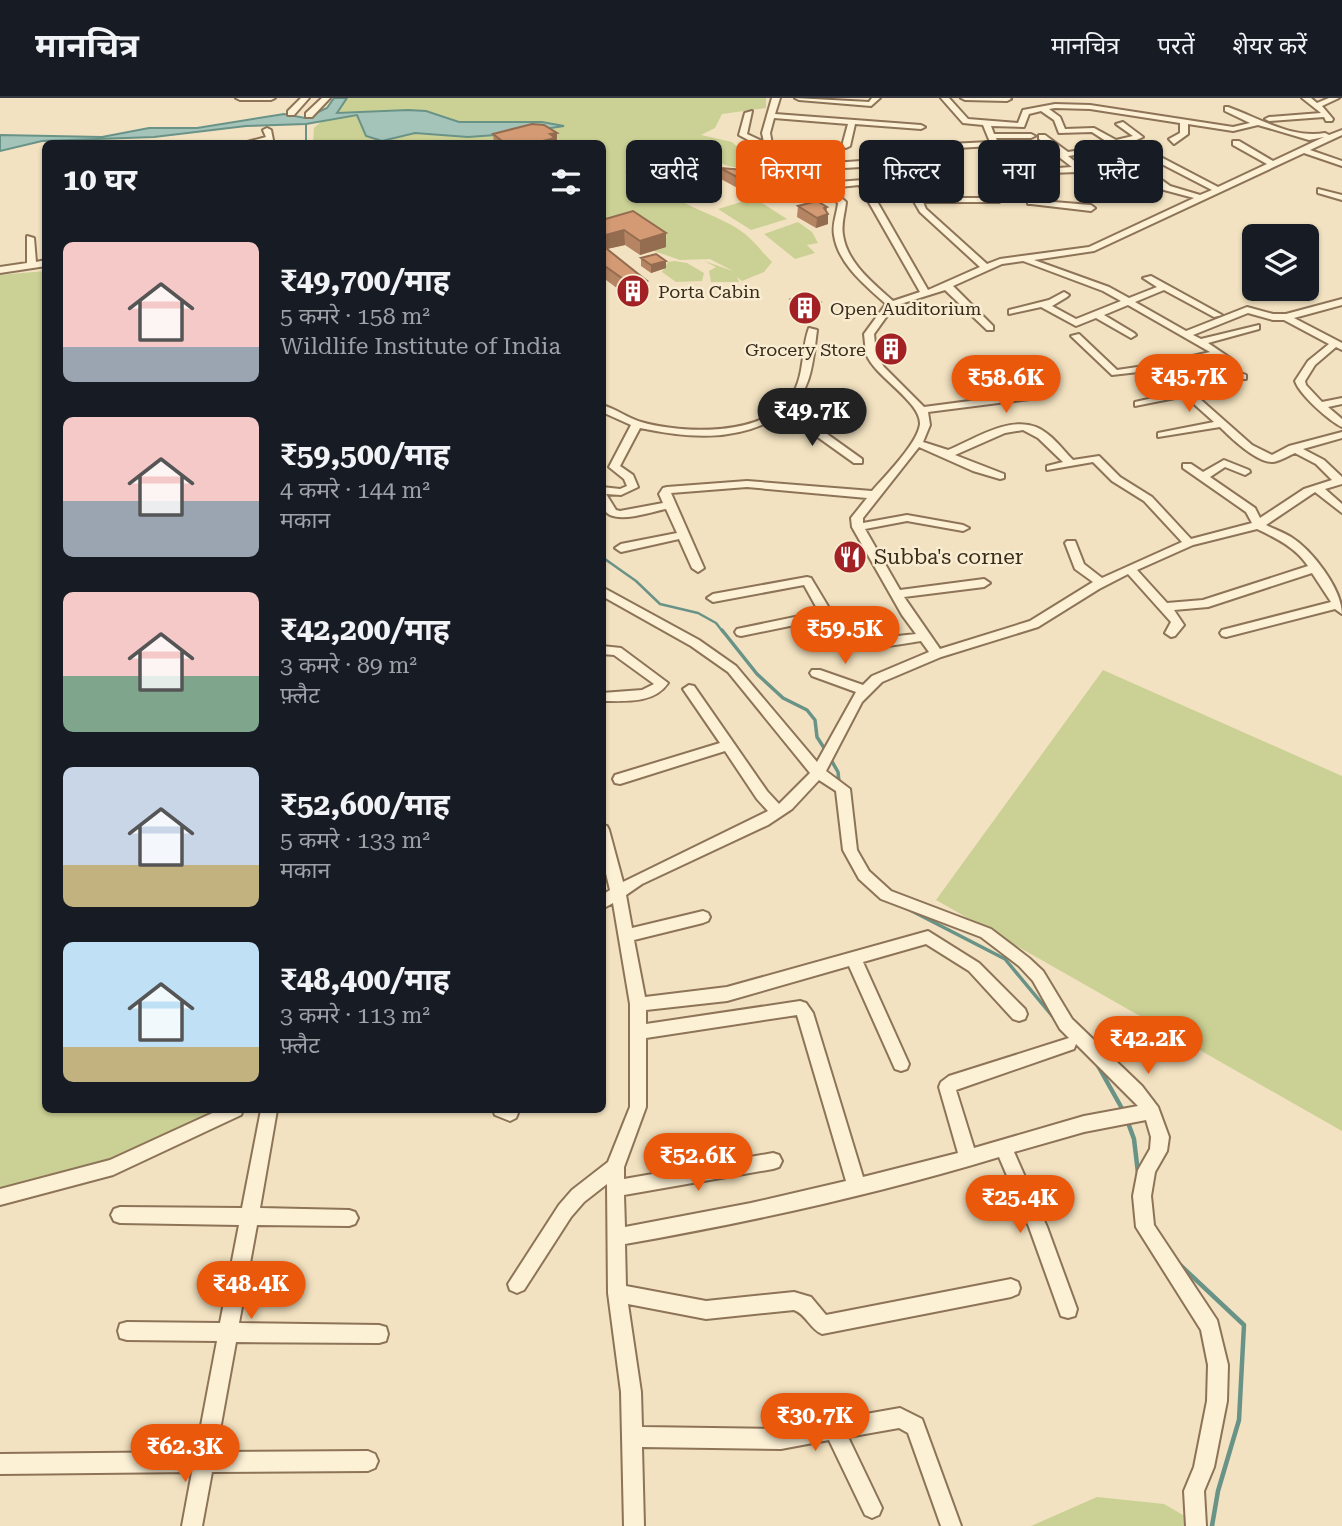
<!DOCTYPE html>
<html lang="hi">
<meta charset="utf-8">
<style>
body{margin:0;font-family:"Roboto Serif","Noto Sans Devanagari",serif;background:#242831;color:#f1f3f6;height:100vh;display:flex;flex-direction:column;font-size:26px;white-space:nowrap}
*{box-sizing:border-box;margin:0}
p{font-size:23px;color:#9ea1a6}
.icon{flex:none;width:38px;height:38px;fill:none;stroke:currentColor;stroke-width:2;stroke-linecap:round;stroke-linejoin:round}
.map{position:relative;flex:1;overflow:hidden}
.side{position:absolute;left:42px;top:42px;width:564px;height:973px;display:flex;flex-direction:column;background:#171b24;border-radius:10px;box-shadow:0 2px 5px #0004}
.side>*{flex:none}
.guide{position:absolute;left:626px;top:42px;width:609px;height:63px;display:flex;gap:14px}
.fabs{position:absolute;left:1242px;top:126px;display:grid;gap:14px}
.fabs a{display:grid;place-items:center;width:77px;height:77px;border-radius:10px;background:#171b24;box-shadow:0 2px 5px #0004;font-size:35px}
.price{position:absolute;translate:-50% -60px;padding:0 16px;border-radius:24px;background:#ea580c;color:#fff;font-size:23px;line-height:46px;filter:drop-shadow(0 2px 4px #0008)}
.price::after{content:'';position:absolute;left:50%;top:42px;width:21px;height:16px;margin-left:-10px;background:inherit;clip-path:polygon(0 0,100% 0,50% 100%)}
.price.current{background:#222;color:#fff}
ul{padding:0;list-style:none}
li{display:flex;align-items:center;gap:21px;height:175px;padding:0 21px}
li span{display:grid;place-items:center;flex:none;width:196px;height:140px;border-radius:10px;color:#555}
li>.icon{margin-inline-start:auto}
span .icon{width:84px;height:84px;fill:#fffc;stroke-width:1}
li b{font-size:30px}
h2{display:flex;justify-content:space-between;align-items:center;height:84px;padding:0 21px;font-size:30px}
.tag{padding:0 24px;border-radius:10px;background:#171b24;box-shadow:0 2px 5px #0004;font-size:24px;line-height:63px}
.tag.current{background:#ea580c;color:#fff}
header{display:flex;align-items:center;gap:42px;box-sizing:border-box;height:98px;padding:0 35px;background:#171b24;border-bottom:2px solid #363941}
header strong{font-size:33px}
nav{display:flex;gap:38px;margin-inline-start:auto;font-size:24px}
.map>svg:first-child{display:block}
.green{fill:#cbd194}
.water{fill:#a4c4ba;stroke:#6a9388;stroke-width:2}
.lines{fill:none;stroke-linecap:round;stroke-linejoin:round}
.stream-far3{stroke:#6a9388;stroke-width:2}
.stream-far2{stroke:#6a9388;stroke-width:2.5}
.stream-far1{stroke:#6a9388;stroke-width:3.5}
.stream{stroke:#6a9388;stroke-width:4.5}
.minor-casing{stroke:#8d7357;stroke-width:4}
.minor{fill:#fcf0d5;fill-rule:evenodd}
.wall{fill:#b58463}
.shaded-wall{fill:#946c50}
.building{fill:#d39a73;stroke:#946c50;stroke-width:2}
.labels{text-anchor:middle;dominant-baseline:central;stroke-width:5;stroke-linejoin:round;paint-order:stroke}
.far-poi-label{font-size:18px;fill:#3b2b1c;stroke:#f8edd1;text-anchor:start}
.poi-label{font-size:21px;fill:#3b2b1c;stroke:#f8edd1;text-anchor:start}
</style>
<header>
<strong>मानचित्र</strong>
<nav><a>मानचित्र</a><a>परतें</a><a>शेयर करें</a></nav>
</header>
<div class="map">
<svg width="1342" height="1428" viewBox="0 0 1342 1428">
<rect width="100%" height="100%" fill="#f2e2c1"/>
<path class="green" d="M348,0h418v10l-44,6 -7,14 -14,7 31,7 15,14 39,11 5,10 -63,-11 -19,-8 -45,-6 -14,8c8,47 65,49 95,74 10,8 18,19 27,28l-8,10 -22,9 -5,-4 2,5h-28l-2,-11 7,-4 -12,-6 29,10 -23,-12 -30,1 -78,-27v-89h-289l1,-16z
M754,100l33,21 -36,11 -33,-21z
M798,124l14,10 6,11 -11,2 8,8 -20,6 -31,-25z
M674,163l13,2 17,10 -2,8 -26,1 -14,-10 6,-10z
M45,173l1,839h190l-27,16 -209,73v-924z
M1103,572l239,106v355l-406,-231z
M1097,1399l67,7 38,22h-171z"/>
<path class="water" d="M334,0h13l-10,15 71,-3 18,1 33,11h83l22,4 -53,8 -43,3 -53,-4 -33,8 -16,-5 -9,-21 -51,9 -60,2 -92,11 -112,4 -42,10v-16l102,2 47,-9h48l87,-14 21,4 22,-10z"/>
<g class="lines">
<path class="stream-far3" d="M306,26v20"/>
<path class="stream-far2" d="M602,459l34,24 24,23 38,9 18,10 7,9"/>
<path class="stream-far1" d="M722,532l35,44 26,24 24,12 8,10 2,17 9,14
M830,660l8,14 1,10
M906,810l99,51 49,59"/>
<path class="stream" d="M1097,966l27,48
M1127,1022l7,19 4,34
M1178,1165l66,62 -5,95 -21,71 -6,35"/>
<defs>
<path id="minor" d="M236,0h39l-4,2h-31z
M301,0h8l-15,17h-6v-4z
M322,0h8l-18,19h-6v-4z
M772,0h8l-5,16 146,11 4,2 -4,2 -66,-5 -5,22 -4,2 -4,-2 6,-22 -74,-6 -4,15 2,11 33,21 70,-5 3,-12 8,-1 104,-5 -7,-17 -20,-2 -22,-25h8l19,21 50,4 5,-13 32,-6 35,1 143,22 17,-4 -25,-12v-4h3c31,11 63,32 97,26l4,2 13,-5v5l-32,15 32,11v5l-38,-13 -210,98 -60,9 75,27 20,11 28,-11 -14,-9 8,-2 71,39 -8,2 -50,-27 -29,12 51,29 61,-24 26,7h13l56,-15v6l-48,13 48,25v7l-6,-3 -21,18 -10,16 1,4 16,17 20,-4v6l-14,3 14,12v8c-13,-6 -43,-33 -47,-46l13,-20 21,-17 -45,-24h-11l-25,-7 -55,22 8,4 58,-14v4l-51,14 22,15 2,2 -7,7 21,8v4h-8l-22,-9 -2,-2 7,-7 -6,-3 -50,10 87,77 20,10 17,-9 53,-14v6l-39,11 21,11 18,17v7l-17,5 17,15v9l-27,-21 -49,33c8,4 17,7 25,12 21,13 51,52 51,77l-7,-5 -109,28 -4,-1 -2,-3 2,-3 109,-28 -19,-29 -104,34 -34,3 10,15 -9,11 -4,1 -6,-4 6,-11 -43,-48 -29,15 -61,38 -97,30 -59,25 -20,20 -36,69 24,18 7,61 12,21 22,20 100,38 38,29 14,13 29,48 70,67 16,21 11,30 -2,14 -12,21 -4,24 3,29 63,95 11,45 -1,36 -13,66 -10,24 2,35h-20l-2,-35 10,-24 13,-66 1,-36 -7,-35 -65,-103 -3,-31 5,-26 12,-21 1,-12 -5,-17 -62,12 -70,20 33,75 30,82 -2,7 -7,2 -7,-2 -32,-89 -30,-70c-122,37 -248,65 -374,87l1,42 80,15 88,-9 17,5 15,18 185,-36 7,3 2,6 -2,6 -7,3 -189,37c-12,-5 -16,-20 -28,-24l-88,9 -78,-15 13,88 1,35 139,2 119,-21 22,11 39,107h-20l-33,-93 -9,-5 -51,9 34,71 -3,7 -7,3 -7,-3 -36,-75 -48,9 -139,-2 2,79h-20l-3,-134 -13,-99 -1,-109 -23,18 -13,15 -47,73 -7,3 -7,-3 -2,-6 51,-79 13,-15 36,-28 22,-55v-103l-17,-101 -11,6v-14l8,-5 -8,-33v-32l5,1 2,4 14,52 145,-71 -11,-12 -32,-48 -105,33 -5,-1 -2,-4 2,-4 105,-32 -37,-54 6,-4 5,1 73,105 12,13 31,-31 -82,-101 -37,-26 -89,-50v-9l97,53 37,26 81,96 39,-70 -44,-16 -2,-3 2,-3h8l43,15 9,-9 57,-24 -8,-11c-21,3 -69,14 -86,-3 -5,-5 -8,-13 -11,-19l-83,17 -4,-1 -2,-3 2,-3 82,-17 -15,-27 -91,17 -6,-4 6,-4 94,-17 4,1 33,55 26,6 46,-5 -14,-19 -50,-88 -1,-9 16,-20 -120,-11 -76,6 33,75 -6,4 -6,-4 -13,-29 -58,13 -6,-4 6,-4 56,-11 -11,-24c-17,3 -58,19 -64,-4 -1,-5 0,-13 0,-18l18,2 7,-3 -3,-7 -15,-12 22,-42 -29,-13v-7c14,4 26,13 39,17 42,12 124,15 151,-27 13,-20 9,-46 17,-67l8,2c-4,31 -5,63 -32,83l28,11 49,35v4h-8l-49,-35 -27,-11c-44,25 -90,21 -138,11l-20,38 13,9 5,12 -17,8 -15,-1 10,16 4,1 43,-8 -4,-9 4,-6 4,-1 80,-6 125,10c13,-15 46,-48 48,-67 1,-22 -43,-46 -53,-68 -2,-7 -2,-15 -3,-22l22,-30c-20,-18 -48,-40 -52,-69 -2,-11 3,-21 4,-32l-46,-40 -53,-28 6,-22 7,-2 -5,23 17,8 -2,-9zM1055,10l35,1 90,14v10l-11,6 5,5 14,-10v-10l45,7 25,-6 51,15 15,-3 -51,24 -34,-20h-6v4l34,19 -49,23 -86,-45 11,-5 -20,-15 -7,2 17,12 -17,4 -22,-12 -29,1 -5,-12 -11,-8zM1041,13l13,9 5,13 33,-1 20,13 11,-1 89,46 -12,5 -30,-9 -21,-15 -48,-24 -33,5 -23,-17h-6v4l21,14 -1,4 13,10 -28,2 -2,15h6l3,-11 26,-1 9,7h6v-4l-24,-19 29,-4 46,23 21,15 30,8 -105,49 -89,12 -13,5 -61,-55 -3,-7h76l4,-2 -1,-6 52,1h3v-4l-55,-2 -2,-14 -4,-2 -4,2 3,23h-75l-10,-18 -9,-3 -76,6 -15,-13 136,-8 -2,26 7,2 2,-32 -70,1 2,-7 107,-6 5,13 -15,2v4l23,-2 -9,-25h35l4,-2 -4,-2h-37l-3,-8 33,1 5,-13zM897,83l7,3 16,28 60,55 -52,23 -61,-106zM859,87l61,107 -27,9c-20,-18 -46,-38 -50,-66 -2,-11 2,-22 3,-33l-16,-14zM1023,163l80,30 18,10 -45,18 -24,-13 15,-9 2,-2 -5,-3 -15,8 -40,10v4l32,-7 35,19 20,-8 35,20 5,-3 -2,-2 -30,-18 24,-10 82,47 -52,12 -41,6 -38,-36 -8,2 41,39 44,-5 24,22 -45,10v4l50,-10 29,26 -56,11v4l62,-10c11,11 37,36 53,35 7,-1 15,-6 22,-9l21,11 16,16 -28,9 -44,29 -5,-10 -45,-31 15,-10 20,8 5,-3 -1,-2 -25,-10 -21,12 -12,-8h-8v4l63,44 6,11 -61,16 -39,-42 -32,-20 -21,-21 -26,4c-11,-11 -22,-27 -37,-33 -28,-11 -63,13 -88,23l-25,-8 7,-17 -2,-13 110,-14 5,-3 -5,-3 -114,15 -40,-40 -8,-13 -2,-20 20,-28 51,-16 42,40h6v-4l-40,-40 49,-22zM1023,332l15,8 25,24 -16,4v4l46,-8 19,19 32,20 38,41 -80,36 -18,-14 -9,-23h-8l-2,2 10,26 18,13 -63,39 -90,28 -36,-52 80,-10 6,-4 -6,-4 -84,11 -35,-61 42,-8 56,10 6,-3 -6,-3 -56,-10 -44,8v-5l56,-71 54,24 27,8 4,-1v-4l-49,-19 50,-22zM1257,431c19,9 39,19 51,37l-105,34 -36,3 -30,-33 56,-25zM819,682l17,11 7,59 16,29 22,20 100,38 38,29 14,15 27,48 9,9 -120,38 -8,6 -2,5 19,66 -95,24 -50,-164 -7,-10 -6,-2 -154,23v-14l81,-9 122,-35 46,103 6,2 6,-2 2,-5 -46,-102 63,-18 43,27 44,48 6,2 6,-2 2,-5 -2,-5 -46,-46 -51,-32 -201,56 -82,10 -11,-57 69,-17 5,-2 2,-4 -2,-4 -5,-2 -71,17 -6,-33 16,-11 126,-59 24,-16zM797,917l49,166 -95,22 -126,24 -1,-32 149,-26 6,-2 3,-6 -3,-6 -6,-2 -149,26v-12l22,-60v-69zM1076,946l62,62 -54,10 -110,32 -18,-58 118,-41z
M795,0l74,4 3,-4h8l-9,8 -72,-6z
M961,0h49l1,1 -4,2 -42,-1z
M1302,0h9l6,5 12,-5h10l-17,8 11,13 -1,2h-6l-2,-4 -55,4 -4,-2 4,-2 52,-4z
M267,30l4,2 2,10 -17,4h-16l26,-7 -3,-7z
M172,44l13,2h-17z
M1318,91l24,6v5l-24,-7z
M1028,102l63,5 4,3 -4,3 -60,-7h-3z
M27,138l7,2 2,24 10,-2v6l-46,7v-6l27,-4z
M602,548l19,2 47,35c-14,21 -43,18 -66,18v-8l40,-3 12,-6 -40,-29 -12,-1z
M219,1012h24l-2,5 -128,60 -113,30v-16l110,-29z
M261,1012h16l-17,98 89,2 6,2 3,6 -3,6 -6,2 -92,-1 -18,98 140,2 7,2 2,7 -2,7 -7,2 -143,-1 -20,110 152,-1 7,3 3,7 -3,7 -7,3 -156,1 -10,54h-20l10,-54 -192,2v-20l196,-2 21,-111 -90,-1 -7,-2 -2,-7 2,-7 7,-2 93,1 19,-98 -119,-2 -6,-2 -3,-6 3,-6 6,-2 122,1z
M493,1012h24l1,3 -2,5 -6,3 -15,-6z"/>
</defs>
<use href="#minor" class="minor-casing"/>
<use href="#minor" class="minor"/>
</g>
<path class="wall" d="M557,35v11h-63l-1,-10z
M709,60l-7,16 -29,-2 -8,12 -12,-1 -3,5 -23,-7v-10l31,-9z
M720,70l49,15 -4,15 -11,-1 -35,-19z
M798,108l29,6 1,12 -12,4 -19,-11z
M602,122l64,27 -26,8 -15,-10 -18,4 40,32v13l-14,6 -31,-23z
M641,160l25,10 -15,5 -10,-7z
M791,201l28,11 -12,5 -16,-8z
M887,236l10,15 -1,8 -10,-1z"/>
<path class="shaded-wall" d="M557,35v11h-26l19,-10z
M709,50v10l-7,16v-10z
M673,64v10l-8,12v-10z
M769,74v11l-4,15v-11z
M653,75v10l-3,5v-10z
M827,109l-1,7h2v10l-12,4 1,-10 7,-10z
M624,132l1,15 -23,5v-14z
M666,135v14l-26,8v-14z
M666,163v7l-15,5v-8z
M647,183v13l-14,6v-14z
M820,204l-1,8 -12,5v-8z"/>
<path class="building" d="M532,26l12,1 13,8 -7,1 5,4 -24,6h-25l-13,-10z
M668,44l41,6 -7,16 -29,-2 -8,12 -12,-1 -3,5 -23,-7 7,-11 24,2z
M720,70l49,4 -4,15 -11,-1z
M817,103l10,6 -3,1 4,6 -11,4 -19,-12z
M633,113l33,22 -26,8 -16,-11 -22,6v-16z
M602,147l45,36 -14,5 -31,-22z
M656,156l10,7 -15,4 -10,-7z
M804,196l16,8 -13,5 -16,-8z
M887,236h9l1,15h-10z"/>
<defs>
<symbol id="building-disc" viewBox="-11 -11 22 22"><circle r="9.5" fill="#a22124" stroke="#f8edd1"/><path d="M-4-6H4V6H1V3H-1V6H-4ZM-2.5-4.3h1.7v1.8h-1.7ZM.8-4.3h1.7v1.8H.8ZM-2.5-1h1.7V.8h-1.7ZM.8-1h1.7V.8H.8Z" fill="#fff"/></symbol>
<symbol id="restaurant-disc" viewBox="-11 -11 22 22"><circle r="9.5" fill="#a22124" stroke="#f8edd1"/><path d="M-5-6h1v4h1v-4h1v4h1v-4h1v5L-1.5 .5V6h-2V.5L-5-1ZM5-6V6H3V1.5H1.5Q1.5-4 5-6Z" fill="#fff"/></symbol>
</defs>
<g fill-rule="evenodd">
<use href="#building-disc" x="614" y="174" width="38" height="38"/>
<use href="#building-disc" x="786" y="191" width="38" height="38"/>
<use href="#building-disc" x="872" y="232" width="38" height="38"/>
<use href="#restaurant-disc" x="831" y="440" width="38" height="38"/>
</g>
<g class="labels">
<g class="far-poi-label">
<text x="658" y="193">Porta Cabin</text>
<text x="830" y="210">Open Auditorium</text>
<text x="866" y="251" text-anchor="end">Grocery Store</text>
</g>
<g class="poi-label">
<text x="874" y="459">Subba's corner</text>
</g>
</g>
</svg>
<div class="fabs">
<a><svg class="icon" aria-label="layers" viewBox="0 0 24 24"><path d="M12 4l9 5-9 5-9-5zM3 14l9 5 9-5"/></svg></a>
</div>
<b class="price" style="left:1189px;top:316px">₹45.7K</b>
<b class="price" style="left:1006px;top:317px">₹58.6K</b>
<b class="price current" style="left:812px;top:350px">₹49.7K</b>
<b class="price" style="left:845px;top:568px">₹59.5K</b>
<b class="price" style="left:1148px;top:978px">₹42.2K</b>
<b class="price" style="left:698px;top:1095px">₹52.6K</b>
<b class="price" style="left:1020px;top:1137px">₹25.4K</b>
<b class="price" style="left:251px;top:1223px">₹48.4K</b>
<b class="price" style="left:815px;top:1355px">₹30.7K</b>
<b class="price" style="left:185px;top:1386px">₹62.3K</b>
<div class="guide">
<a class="tag">खरीदें</a>
<a class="tag current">किराया</a>
<a class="tag">फ़िल्टर</a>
<a class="tag">नया</a>
<a class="tag">फ़्लैट</a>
</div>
<section class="side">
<h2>10 घर<svg class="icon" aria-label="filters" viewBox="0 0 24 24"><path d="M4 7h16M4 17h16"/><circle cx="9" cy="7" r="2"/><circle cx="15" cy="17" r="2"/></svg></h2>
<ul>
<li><span style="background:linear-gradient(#f6c9c9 75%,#9aa5b1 0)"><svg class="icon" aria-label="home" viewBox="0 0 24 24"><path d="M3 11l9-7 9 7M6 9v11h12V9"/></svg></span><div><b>₹49,700/माह</b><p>5 कमरे · 158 m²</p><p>Wildlife Institute of India</p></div></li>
<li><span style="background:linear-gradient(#f6c9c9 60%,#9aa5b1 0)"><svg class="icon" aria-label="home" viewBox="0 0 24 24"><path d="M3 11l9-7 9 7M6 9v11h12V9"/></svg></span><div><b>₹59,500/माह</b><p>4 कमरे · 144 m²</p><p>मकान</p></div></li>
<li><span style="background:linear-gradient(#f6c9c9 60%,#7fa58c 0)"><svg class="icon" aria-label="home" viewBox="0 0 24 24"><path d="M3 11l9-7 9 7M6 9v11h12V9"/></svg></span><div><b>₹42,200/माह</b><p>3 कमरे · 89 m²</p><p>फ़्लैट</p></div></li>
<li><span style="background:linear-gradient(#c9d6e8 70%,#c2b280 0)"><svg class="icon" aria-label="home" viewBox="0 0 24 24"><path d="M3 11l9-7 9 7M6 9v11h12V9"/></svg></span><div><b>₹52,600/माह</b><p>5 कमरे · 133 m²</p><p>मकान</p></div></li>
<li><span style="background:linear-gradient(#bfe0f5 75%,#c2b280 0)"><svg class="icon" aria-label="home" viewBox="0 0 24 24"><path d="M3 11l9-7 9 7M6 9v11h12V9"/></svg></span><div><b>₹48,400/माह</b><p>3 कमरे · 113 m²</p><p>फ़्लैट</p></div></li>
</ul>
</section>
</div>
